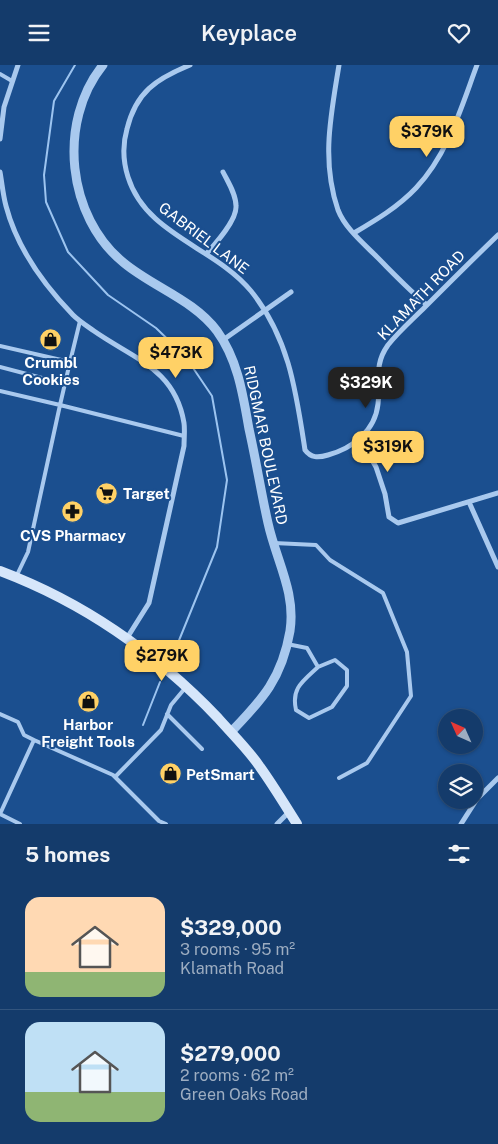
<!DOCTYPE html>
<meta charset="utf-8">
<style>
body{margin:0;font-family:"Public Sans",sans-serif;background:#214673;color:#f1f3f6;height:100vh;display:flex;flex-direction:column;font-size:19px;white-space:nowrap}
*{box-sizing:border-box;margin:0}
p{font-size:16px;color:#9dadc1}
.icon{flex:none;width:28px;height:28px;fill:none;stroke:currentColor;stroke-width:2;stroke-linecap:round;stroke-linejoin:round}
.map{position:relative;height:759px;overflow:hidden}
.sheet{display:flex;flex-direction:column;background:#143b6b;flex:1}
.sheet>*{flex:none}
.needle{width:32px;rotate:315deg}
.buttons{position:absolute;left:438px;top:644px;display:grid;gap:10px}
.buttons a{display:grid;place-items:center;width:45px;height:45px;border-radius:50%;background:#143b6b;box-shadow:0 1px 4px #0004,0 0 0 1px #33557e;font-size:25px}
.price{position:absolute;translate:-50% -42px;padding:0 11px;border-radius:10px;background:#ffd166;color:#111;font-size:16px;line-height:32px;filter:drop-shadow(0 1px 2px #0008)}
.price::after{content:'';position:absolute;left:50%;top:30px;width:15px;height:11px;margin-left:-8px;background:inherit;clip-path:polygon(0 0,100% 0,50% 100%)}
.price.current{background:#222;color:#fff}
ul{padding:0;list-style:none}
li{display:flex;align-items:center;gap:15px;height:125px;padding:0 25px}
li+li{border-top:1px solid #33557e}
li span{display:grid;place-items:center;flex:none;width:140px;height:100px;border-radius:15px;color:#555}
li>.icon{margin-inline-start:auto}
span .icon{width:60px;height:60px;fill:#fffc;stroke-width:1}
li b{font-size:21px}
h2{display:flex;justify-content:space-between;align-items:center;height:60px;padding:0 25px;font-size:21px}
header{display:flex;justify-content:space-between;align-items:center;height:65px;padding:0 25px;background:#143b6b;font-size:22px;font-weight:600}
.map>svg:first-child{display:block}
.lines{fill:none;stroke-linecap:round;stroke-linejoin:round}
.stream{stroke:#9cc4f0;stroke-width:2}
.service{stroke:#a9c9ee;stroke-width:4}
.minor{stroke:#a9c9ee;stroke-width:5}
.tertiary{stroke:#a9c9ee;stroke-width:9}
.secondary{stroke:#d6e6fa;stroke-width:10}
.labels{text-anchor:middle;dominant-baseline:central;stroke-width:4;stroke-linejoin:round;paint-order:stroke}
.street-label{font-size:15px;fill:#fff;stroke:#1b4f8f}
.poi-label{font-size:15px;font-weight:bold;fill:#fff;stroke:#1b4f8f}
</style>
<header><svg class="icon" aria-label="menu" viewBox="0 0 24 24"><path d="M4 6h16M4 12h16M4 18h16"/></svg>Keyplace<svg class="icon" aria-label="heart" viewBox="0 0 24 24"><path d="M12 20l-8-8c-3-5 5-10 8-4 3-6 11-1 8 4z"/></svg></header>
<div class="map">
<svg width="498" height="759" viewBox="0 0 498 759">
<rect width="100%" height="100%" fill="#1b4f8f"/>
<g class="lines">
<path class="stream" d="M75,0l-21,36 -10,74 2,27 22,50 40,43 48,33 29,28 27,40 15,84 -10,67 -46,113
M143,660l17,-43"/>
<path class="service" d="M0,9l12,7
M0,281l70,16 -10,43 -60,-14
M70,297l10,-41
M0,302l65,17
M274,478l42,2 14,15 53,33 24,59 4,44 -44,67 -28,15
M16,512l12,-25 32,-147 124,31
M287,579l20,4 11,19c-15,14 -27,21 -22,43l13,8 23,-11 15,-21v-16l-12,-10 -17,7
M0,649l18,8 6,13 10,5
M167,649l35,35
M115,712l46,-47 10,-25 15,-18
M0,749l34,-74 79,35 46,46 7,3
M0,749l20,10"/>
<path class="minor" d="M190,0c-34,14 -54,27 -63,64 -5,17 -4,32 1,48 18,58 87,70 123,114 38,47 45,100 54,159 6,8 13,8 23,5 25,-7 47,-24 50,-51 3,-23 -5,-38 10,-59 11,-14 25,-26 37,-38 24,-24 48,-48 73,-72
M339,0c-8,50 -18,95 -1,145 7,18 25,33 39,47 16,16 32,33 50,48
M0,74l4,-32 14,-42
M0,107c2,11 3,23 6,34 11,42 37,78 67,109 6,6 14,11 21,16 40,28 81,38 90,92 1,7 0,16 0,23l-35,157 -22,35
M354,168c22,-13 44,-26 62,-45 32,-34 45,-80 61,-123
M207,188c9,-10 30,-33 29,-47 0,-12 -8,-24 -13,-34
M223,275l68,-48
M360,374l16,28 9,27 4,23 9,6 100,-30
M469,437l29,65
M277,759l12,-12
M461,759l16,-25 21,-21"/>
<path class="tertiary" d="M103,0c-46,57 -36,152 21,198 29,24 70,37 93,68 21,29 26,64 32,98 7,31 12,63 19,94 8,37 28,69 22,108 -8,47 -27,68 -59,101"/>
<path class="secondary" d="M0,506c85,32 156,82 218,147 14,16 30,31 42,49 13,18 25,38 37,57"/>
</g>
<defs>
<symbol id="shop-disc" viewBox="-11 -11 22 22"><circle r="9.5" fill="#ffd166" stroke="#1b4f8f"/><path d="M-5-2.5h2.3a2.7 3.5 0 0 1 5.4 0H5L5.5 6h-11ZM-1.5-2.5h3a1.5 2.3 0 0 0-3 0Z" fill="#111"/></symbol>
<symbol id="supermarket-disc" viewBox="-11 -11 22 22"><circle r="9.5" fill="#ffd166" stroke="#1b4f8f"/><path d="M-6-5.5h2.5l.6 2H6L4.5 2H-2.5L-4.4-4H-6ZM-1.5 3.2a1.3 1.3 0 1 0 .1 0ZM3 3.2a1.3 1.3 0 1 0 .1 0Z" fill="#111"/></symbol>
<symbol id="pharmacy-disc" viewBox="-11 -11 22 22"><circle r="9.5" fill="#ffd166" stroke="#1b4f8f"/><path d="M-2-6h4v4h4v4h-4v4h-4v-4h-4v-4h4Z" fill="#111"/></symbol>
</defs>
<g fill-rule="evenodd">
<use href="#shop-disc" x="38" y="262" width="25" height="25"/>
<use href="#supermarket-disc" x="94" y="416" width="25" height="25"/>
<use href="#pharmacy-disc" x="60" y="434" width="25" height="25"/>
<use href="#shop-disc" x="76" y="624" width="25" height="25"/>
<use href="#shop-disc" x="158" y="696" width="25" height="25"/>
</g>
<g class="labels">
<g class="street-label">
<text transform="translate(204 173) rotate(37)">GABRIEL LANE</text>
<text transform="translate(421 230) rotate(-46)">KLAMATH ROAD</text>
<text transform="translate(266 380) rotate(78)">RIDGMAR BOULEVARD</text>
</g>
<g class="poi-label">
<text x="51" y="297">Crumbl<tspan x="51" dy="17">Cookies</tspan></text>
<text x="123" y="428" text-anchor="start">Target</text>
<text x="73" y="470">CVS Pharmacy</text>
<text x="88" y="659">Harbor<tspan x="88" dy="17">Freight Tools</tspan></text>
<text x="186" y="709" text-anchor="start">PetSmart</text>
</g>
</g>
</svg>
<div class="buttons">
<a><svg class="needle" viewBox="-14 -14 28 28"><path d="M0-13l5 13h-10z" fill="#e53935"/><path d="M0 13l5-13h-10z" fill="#9dadc1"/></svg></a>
<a><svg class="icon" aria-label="layers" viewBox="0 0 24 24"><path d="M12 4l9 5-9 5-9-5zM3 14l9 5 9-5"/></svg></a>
</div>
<b class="price" style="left:427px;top:93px">$379K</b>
<b class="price" style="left:176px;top:314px">$473K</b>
<b class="price current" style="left:366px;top:344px">$329K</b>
<b class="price" style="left:388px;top:408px">$319K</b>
<b class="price" style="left:162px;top:617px">$279K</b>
</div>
<section class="sheet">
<h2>5 homes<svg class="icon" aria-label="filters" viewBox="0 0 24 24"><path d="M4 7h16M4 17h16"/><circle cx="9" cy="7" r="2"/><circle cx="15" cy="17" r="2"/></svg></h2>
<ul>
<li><span style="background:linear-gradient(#ffd9b3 75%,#8fb573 0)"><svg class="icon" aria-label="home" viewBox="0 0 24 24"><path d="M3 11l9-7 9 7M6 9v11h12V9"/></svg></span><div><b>$329,000</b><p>3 rooms · 95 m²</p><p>Klamath Road</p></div></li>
<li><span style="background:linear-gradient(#bfe0f5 70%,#8fb573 0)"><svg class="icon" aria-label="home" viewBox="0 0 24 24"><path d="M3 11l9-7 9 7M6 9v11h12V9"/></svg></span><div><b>$279,000</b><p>2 rooms · 62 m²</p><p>Green Oaks Road</p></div></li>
</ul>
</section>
